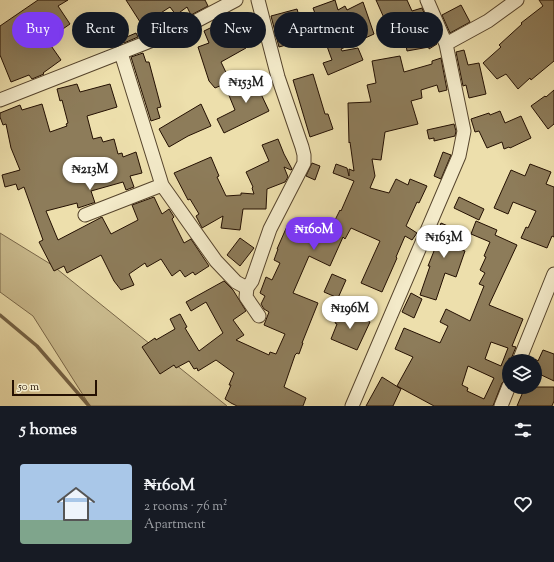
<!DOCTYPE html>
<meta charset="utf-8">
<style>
body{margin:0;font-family:"Sorts Mill Goudy",serif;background:#242831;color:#f1f3f6;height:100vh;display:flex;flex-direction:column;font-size:15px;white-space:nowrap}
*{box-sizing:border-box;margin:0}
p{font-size:13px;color:#9ea1a6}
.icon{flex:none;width:22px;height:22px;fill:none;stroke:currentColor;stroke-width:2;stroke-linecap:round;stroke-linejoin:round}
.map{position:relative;height:406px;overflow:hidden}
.side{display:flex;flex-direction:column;background:#171b24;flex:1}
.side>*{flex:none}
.banner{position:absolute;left:12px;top:12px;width:530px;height:36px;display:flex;gap:8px}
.buttons{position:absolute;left:502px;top:354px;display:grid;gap:8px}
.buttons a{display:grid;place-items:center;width:40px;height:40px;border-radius:50%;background:#171b24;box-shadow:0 4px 16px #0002;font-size:20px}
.scale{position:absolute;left:12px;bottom:10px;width:85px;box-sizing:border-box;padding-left:4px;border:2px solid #241002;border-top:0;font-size:11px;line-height:14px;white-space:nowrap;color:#241002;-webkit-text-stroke:3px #f3eac9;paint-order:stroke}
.price{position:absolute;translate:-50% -34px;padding:0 9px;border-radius:14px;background:#fff;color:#222;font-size:13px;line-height:26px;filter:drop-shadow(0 1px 2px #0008)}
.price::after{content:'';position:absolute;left:50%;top:24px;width:12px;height:9px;margin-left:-6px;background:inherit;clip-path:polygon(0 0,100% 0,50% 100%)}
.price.active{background:#7c3aed;color:#fff}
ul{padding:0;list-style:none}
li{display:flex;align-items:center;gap:12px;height:100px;padding:0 20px}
li span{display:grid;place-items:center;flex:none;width:112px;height:80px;border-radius:4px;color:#555}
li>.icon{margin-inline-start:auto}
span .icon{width:48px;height:48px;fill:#fffc;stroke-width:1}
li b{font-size:17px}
h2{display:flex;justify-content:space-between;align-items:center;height:48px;padding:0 20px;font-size:17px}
.pill{padding:0 14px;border-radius:18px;background:#171b24;box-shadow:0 4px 16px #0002;font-size:14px;line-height:36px}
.pill.active{background:#7c3aed;color:#fff}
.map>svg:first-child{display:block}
.green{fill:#cbbc8f;stroke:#786648}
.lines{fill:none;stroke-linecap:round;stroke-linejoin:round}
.stream{stroke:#746245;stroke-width:3.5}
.building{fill:#8d7c5a;stroke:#241002;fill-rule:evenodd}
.street-casing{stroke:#56442c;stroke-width:15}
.street{stroke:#f3eac9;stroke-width:13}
</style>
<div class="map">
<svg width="554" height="406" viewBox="0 0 554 406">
<rect width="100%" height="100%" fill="#eddfac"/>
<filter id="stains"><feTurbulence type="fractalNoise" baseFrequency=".005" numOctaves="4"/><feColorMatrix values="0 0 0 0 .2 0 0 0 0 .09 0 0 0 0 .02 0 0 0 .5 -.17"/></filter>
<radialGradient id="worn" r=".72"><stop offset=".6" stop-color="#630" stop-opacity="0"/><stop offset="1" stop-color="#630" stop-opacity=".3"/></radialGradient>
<path class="green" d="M0,233l52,32 175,141h-137l-57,-90 -33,-24z"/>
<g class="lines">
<path class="stream" d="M0,315l37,31 52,60"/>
</g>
<path class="building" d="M38,0h30l-10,6 12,18 -23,16 14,20 -18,13 1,1 -12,5 -3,-4 -18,7 -11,-27v-29z
M126,0h79l3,6 -17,9 -4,-8 -11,8 -6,-8 -28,18z
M335,0l3,10 7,-4 2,4 16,-8 11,32 -33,15 1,2 16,-3 5,12 -35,15 -5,-12 9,-3 -19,-52z
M376,0h31l5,11 10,-3 15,36 -8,5v-2l-22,4 -2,-11 9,-2 -7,-19 -19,8z
M539,0h15v61l-23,19 -1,-2 -12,11 -12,-15 -9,5 -14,-16 18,-16 -2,-2 23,-21 -1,-1 22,-17z
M461,5l9,17 -20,11 -8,-18z
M297,9l3,10 -1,1 5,20 -25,7 -8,-31z
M241,13l6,11 -11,5 10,19 -25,14 11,23 -7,5 -3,-5 -7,3 -6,-7 -11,-34 11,-4 -5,-12z
M136,33l2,4 -14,6 -2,-4z
M464,50l4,15 11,-2 7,31 -17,4 -3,-13 -3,1 -7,-34z
M143,53l3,9h3l12,45 -4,1 3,10 -9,3 -20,-64z
M400,56l4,16 28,-8v-3l9,-3 6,32 -8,2 -2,-7 -16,5 1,8 -11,3 7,23 -33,8 -4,28 -9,-1 3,17 -5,12 19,5 7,-14 12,6 2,-6 17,7 -8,17 -2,-1 -11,24 11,7 -5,7 -7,-4 -9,21 1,1 -15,34 -21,-9 19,-42 -29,-13 -6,11 -2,-2 -13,29 -21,-10 -16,37 25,10 -16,40h1l-4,11 -2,-1 -2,2 -11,32 22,11 -3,8h-66l-6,-3 -6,-4 6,-14h-2l5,-12 -18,-13 -18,11 -1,-3 -3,1 -5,-8 -13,7 -2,-3 -14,9 -18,-27 13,-9 1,2 19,-11 -5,-10 10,-5 7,13 -2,1 14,23 24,-18 -17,-31 -15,9 -5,-9 38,-21 9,9 13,21 -13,9 11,15 -8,5 33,15 1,-3 6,2 9,-20 -21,-9 5,-13 -5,-3 -3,-5 4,-8 -5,-3 6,-16 6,3 8,-17 -6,-3 4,-11h-1l11,-25 37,16 15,-30 1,1 13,-30 -21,-8 3,-9 11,4 2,8v-7l5,2 -4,-29 -1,1 -1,-40 23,-1 -4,-17 9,-2 -4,-22z
M313,74l12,40h3l5,15 -23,8 -17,-57z
M267,75l4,8 -8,5 2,4 -4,2 8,17 -45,22 -7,-14 18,-9 -7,-17z
M77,84l3,8 30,-8 7,23 -30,9 6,23 8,-2 2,5 11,-3 4,15 4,-1 1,4 13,-5 6,21 -12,3 4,11 -8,3 -3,-8 -32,9 4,12h-2l-15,5 -1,-5 -31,8 12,29 44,-23 9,17 27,-14 -6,-15 22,-8 8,17 7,-5 5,8 -2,2 12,24 7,-4 18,27 -14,9 -2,-3 -8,5 -5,-7 -8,6 -11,-17 -14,8 -2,-4 -16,11 5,11 -13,5 -7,-9 -13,-26 -34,18 -3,-7 -10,5 -15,-29 4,-2 -19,-53 -6,3 -2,-6 -11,3 -3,-12 18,-5 -9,-22 -5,-24 -3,1 -3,-8v-4l20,-8 2,5 20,-6 8,28 17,-6 -1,-2 2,-1 -6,-23 -2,1 -3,-12z
M554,90v34l-6,5 -17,-23 14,-10 1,1z
M201,104l10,22 -23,10 -19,11 -10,-18z
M500,111l5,12 16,-7 10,22 -21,10 -1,-1 -5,2 -2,-7 -15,6 -8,-17 -4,1 -4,-13 18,-6 1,2z
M454,124l2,7 -1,5 -21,5v-3l-5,1 -2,-9z
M278,139l6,15 8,15 -1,1 -7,-3 4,10 -3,5 -18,7 -1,20h-23l-3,21 -19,-2 2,-12 -21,12 -6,-12 3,-2 -9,-15 -2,1 -14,-27 37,-16 8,19 -2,1 9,19 15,-1v-2l13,1 -2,-6 1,-1 -7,-15 23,-11 -7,-16z
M443,152l8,3 -10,24 -7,-3z
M312,163l8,3 -5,14 -9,-4z
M530,164l21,8 -5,12 8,3v50l-2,-1 -5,12 -26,-10 5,-11 2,1 8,-17 -23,-9 -5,12 -14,-6 17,-38 14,6z
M459,197l25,12 -5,11 -25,-12z
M476,221l21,9 -2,5 22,10 -28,60 34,14 -11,27 4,1 -5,12 -2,-1v16l-3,5 -4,4 -9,23h-59l-37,-20 16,-29 -18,-8 9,-21 36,15 8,-17 -8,-4 6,-13 24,12 14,-35 -5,-2 6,-11 -5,-3 6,-13 -2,-1 6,-14 -19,-8zM491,342l17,6 -7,18 -16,-7zM468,366l26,12 -10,21 -17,-8 1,-3 -6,-3z
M441,223l25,11 -6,15 5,2 -9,26 -11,-4 -9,27 -16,-5 10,-29h-2l6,-15 -3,-2z
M240,238l14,10 -14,18 -13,-11z
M332,274l14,6 -8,18 -14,-6z
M411,293l11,6 -8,19 -12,-6z
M341,309l29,13 -13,28 -26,-11 6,-15 -2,-1z
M543,350l11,4v27l-19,-9v-13l3,2z
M382,377l19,12 -8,17h-27z
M525,387h29v14l-2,5h-35z"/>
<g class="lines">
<defs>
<path id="street" d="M446,44l42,-23 29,-21
M121,53l41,132 54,76 20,21 11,6 -1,9 13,19
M0,100l181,-71 55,-29
M85,215l77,-30
M247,288l5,-7 18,-52 34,-66v-8l-2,-8 -24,-70 -20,-77
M519,361l35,-87
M352,406l107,-250 5,-25 -18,-87 -19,-44
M501,406l8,-20"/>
</defs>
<use href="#street" class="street-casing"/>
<use href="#street" class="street"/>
</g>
<rect width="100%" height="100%" filter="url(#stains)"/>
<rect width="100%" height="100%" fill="url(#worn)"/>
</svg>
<div class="buttons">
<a><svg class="icon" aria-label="layers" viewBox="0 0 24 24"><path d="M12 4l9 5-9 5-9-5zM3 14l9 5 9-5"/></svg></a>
</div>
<div class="scale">50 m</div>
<b class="price" style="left:246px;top:104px">₦153M</b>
<b class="price" style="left:90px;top:191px">₦213M</b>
<b class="price active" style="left:314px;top:251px">₦160M</b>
<b class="price" style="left:444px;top:259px">₦163M</b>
<b class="price" style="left:350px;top:330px">₦196M</b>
<div class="banner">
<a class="pill active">Buy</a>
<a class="pill">Rent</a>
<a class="pill">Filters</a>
<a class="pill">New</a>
<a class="pill">Apartment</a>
<a class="pill">House</a>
</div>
</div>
<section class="side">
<h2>5 homes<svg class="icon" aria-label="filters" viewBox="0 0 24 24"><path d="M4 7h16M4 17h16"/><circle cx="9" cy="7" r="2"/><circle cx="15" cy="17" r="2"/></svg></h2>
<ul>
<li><span style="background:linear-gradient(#a9c7e8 70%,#7fa58c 0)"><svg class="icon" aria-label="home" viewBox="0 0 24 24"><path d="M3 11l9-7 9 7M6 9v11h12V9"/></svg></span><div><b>₦160M</b><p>2 rooms · 76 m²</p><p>Apartment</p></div><svg class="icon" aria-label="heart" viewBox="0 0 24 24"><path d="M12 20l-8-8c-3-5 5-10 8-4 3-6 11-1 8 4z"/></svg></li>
</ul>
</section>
